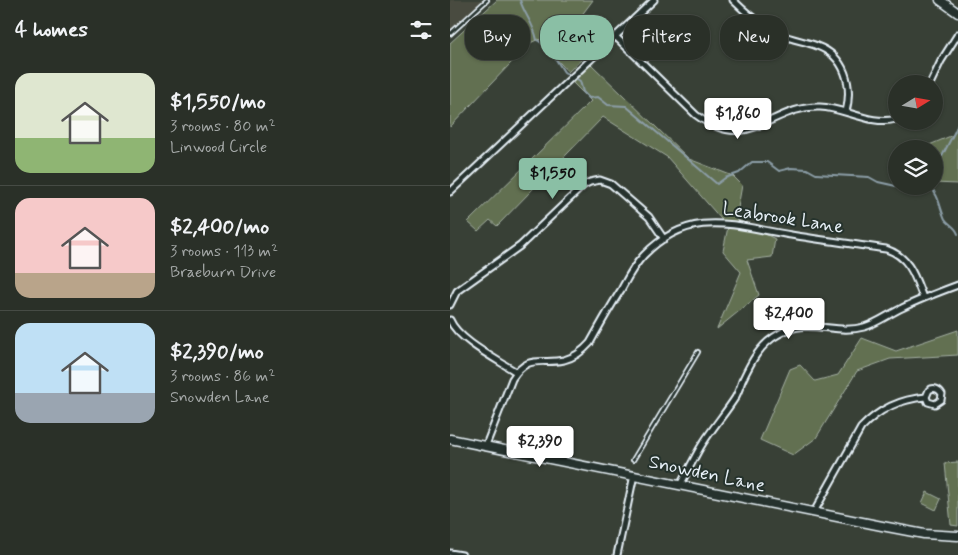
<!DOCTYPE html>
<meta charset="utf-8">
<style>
body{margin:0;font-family:Mynerve,sans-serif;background:#323830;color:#f1f3f6;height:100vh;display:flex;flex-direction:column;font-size:19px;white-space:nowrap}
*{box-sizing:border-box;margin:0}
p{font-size:16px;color:#a5a9a8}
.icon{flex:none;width:28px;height:28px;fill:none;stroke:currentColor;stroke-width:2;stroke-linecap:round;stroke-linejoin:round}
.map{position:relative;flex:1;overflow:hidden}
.details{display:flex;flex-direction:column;background:#2a3028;width:450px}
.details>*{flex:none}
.hud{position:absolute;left:15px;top:15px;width:418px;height:45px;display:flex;gap:10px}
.needle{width:32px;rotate:79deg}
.controls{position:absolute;left:438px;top:75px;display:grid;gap:10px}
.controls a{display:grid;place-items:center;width:55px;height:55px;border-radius:50%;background:#2a3028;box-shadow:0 1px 4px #0004,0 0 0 1px #464b45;font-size:25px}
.price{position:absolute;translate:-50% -42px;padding:0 11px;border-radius:5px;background:#fff;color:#222;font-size:16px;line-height:32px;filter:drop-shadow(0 1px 2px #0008)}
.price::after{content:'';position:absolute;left:50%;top:30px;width:15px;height:11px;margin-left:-8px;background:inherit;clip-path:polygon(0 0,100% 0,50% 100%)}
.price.active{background:#8abfa5;color:#111}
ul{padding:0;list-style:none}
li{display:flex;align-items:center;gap:15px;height:125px;padding:0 15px}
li+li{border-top:1px solid #464b45}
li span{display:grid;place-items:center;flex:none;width:140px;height:100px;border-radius:15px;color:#555}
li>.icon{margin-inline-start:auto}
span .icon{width:60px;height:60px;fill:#fffc;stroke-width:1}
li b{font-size:21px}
h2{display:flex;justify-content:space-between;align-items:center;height:60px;padding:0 15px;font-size:21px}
.tag{padding:0 18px;border-radius:20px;background:#2a3028;box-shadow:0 1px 4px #0004,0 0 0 1px #464b45;font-size:18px;line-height:45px}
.tag.active{background:#8abfa5;color:#111}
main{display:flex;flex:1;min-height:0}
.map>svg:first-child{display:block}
.built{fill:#484c40}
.green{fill:#627051;stroke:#a5b0a4}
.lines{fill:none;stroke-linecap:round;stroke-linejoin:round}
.stream{stroke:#8c9ea8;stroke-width:2}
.lane-casing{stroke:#e8f1f8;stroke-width:6}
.street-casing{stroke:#e8f1f8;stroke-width:9}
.secondary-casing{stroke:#e8f1f8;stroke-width:11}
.lane{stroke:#26332d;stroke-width:2.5}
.street{stroke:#26332d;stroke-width:5}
.secondary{stroke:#26332d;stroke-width:8}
.labels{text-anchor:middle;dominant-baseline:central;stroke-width:4;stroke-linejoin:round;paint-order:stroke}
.street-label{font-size:19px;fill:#e8f1f8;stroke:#26332d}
</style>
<main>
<section class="details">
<h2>4 homes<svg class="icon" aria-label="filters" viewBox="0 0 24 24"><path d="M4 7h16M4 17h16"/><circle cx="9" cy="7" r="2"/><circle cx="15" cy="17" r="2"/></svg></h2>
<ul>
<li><span style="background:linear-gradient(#dfe7d0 65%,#8fb573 0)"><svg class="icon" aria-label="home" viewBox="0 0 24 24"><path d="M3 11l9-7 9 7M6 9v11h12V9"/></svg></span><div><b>$1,550/mo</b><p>3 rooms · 80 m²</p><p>Linwood Circle</p></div></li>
<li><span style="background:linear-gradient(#f6c9c9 75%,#b9a48a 0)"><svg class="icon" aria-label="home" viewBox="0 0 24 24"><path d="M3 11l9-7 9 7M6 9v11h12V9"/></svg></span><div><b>$2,400/mo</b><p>3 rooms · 113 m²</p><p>Braeburn Drive</p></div></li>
<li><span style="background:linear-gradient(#bfe0f5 70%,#9aa5b1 0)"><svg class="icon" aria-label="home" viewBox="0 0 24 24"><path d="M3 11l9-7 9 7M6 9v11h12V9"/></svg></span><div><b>$2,390/mo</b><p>3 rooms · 86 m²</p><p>Snowden Lane</p></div></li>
</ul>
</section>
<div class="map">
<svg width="508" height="555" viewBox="0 0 508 555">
<rect width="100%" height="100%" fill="#384036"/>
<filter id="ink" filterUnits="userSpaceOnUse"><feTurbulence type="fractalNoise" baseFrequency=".02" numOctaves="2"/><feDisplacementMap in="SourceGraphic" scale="10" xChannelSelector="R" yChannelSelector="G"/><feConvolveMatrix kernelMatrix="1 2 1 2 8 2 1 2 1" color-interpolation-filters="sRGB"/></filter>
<g filter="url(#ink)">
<path class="built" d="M0,0h38l-38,34z"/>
<path class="green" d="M47,0h96l-15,20 20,24 -30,28 -29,-33 -9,4 -80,84v-84z
M141,64l98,95 44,17 9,9 -6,34 39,20 -3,18 -25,3 12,35 -42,34 24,-57 -18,-21 5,-24 -61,-70 -64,-40 -106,109 -7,-6 -12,11 -10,-9 123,-121 -18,-18z
M508,123v61l-24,-1v-34h-14l33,-14z
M508,330v25l-68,4 -33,12 -41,67 -23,17 -33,-15 30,-71 10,-4 15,16 23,-6 24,-37 34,13z
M508,462v64l-7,-1 -6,-62z
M477,492l14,7 -5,11 -14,-7z"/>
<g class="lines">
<path class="stream" d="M70,0c4,14 14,24 17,40l11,7 16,25 5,3
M127,79l3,2 3,11 6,6 9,-1 10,8 18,1 91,78 8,-6 14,-5 13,-11h15l12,9 12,-3 16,1 9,5 53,3 9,5 18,4
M484,172l24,-47
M448,186h7
M479,186c10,8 11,23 16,33 4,6 11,8 13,15"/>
<defs>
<path id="lane" d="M0,34l37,-34
M183,460l65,-108"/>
<path id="street" d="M283,0c14,14 28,26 47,34 12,6 25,7 37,12 28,10 36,39 29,66
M165,36l81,79c54,40 75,-10 124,-8 26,1 51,19 76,12
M480,84l11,-23 17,-27
M0,192l204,-192
M0,305l7,-14 63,-45 64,-61 6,-3 10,-2 11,4 38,33 15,22
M0,320c8,20 48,40 66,52
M36,445l26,-66c17,-26 28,-14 52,-19 11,-3 19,-9 26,-17 10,-18 20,-36 31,-53 7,-13 13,-25 23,-35 47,-48 90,-29 147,-20 31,5 63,9 95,14 24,8 29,28 37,49
M230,485c7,-12 13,-25 20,-37 10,-17 24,-33 35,-50 3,-5 5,-11 7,-17 9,-19 18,-37 37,-47 29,-17 55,1 85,-7 14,-4 25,-13 38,-19 18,-9 37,-16 56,-23
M364,512l47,-84c18,-19 38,-29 65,-31l2,5 7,2 6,-4 1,-6c-3,-5 -8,-7 -13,-4l-3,7
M0,553l12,2
M167,555l17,-80"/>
<path id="secondary" d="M490,0l18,13
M0,439l432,87 42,8 34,2"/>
</defs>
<use href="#lane" class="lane-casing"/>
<use href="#street" class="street-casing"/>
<use href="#secondary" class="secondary-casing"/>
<use href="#lane" class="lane"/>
<use href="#street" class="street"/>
<use href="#secondary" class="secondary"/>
</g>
</g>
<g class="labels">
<g class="street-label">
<text transform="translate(333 218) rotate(9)">Leabrook Lane</text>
<text transform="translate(257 474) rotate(12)">Snowden Lane</text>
</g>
</g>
</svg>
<div class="controls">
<a><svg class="needle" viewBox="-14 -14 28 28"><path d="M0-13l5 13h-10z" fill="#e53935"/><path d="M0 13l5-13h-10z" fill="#a5a9a8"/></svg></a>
<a><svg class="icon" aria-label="layers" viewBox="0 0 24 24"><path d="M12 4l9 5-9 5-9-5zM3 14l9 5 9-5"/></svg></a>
</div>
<b class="price" style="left:288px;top:140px">$1,860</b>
<b class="price active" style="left:103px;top:200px">$1,550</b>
<b class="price" style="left:339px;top:340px">$2,400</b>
<b class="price" style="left:90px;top:468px">$2,390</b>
<div class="hud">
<a class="tag">Buy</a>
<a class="tag active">Rent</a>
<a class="tag">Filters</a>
<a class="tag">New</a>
</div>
</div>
</main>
